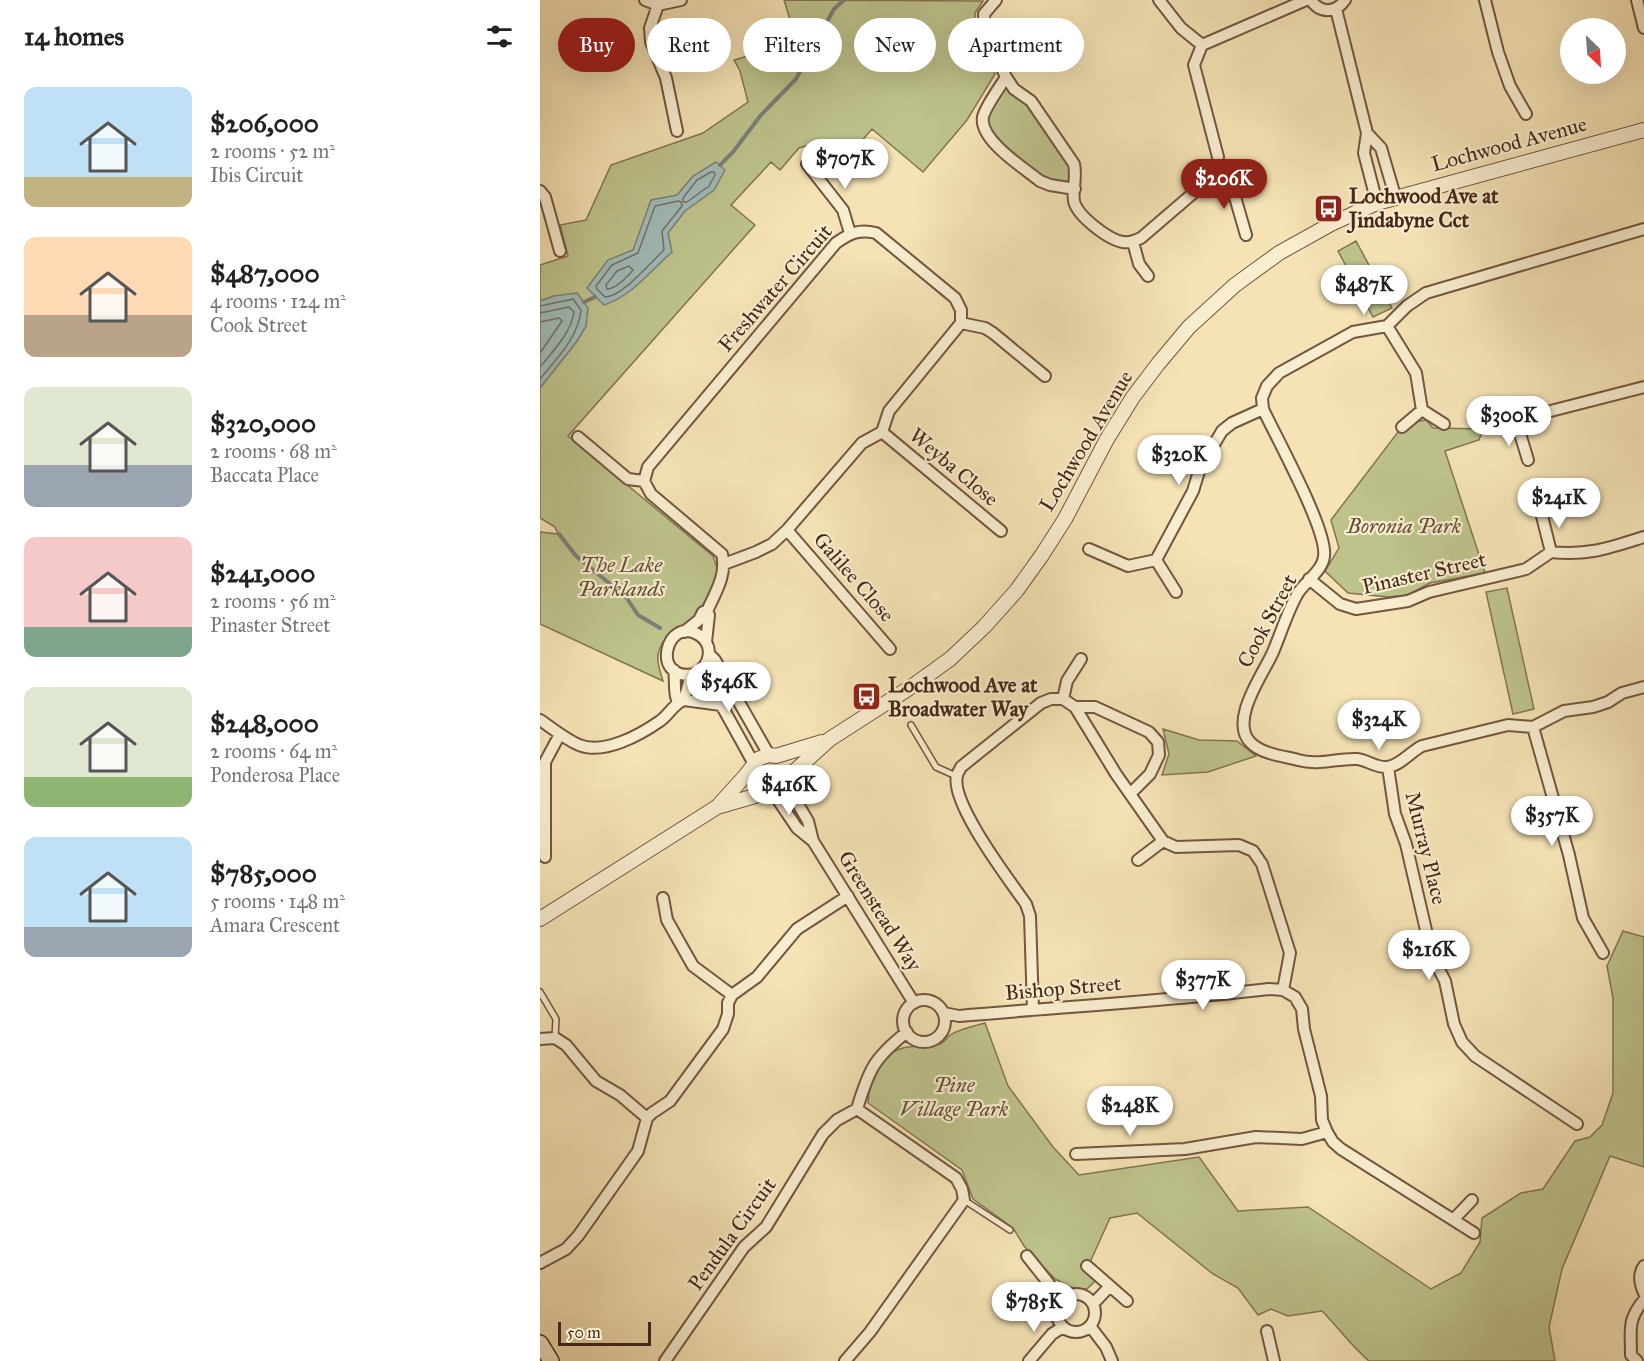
<!DOCTYPE html>
<meta charset="utf-8">
<style>
body{margin:0;font-family:"IM FELL Great Primer",serif;background:#f2f2f2;color:#222;height:100vh;display:flex;flex-direction:column;font-size:22px;white-space:nowrap}
*{box-sizing:border-box;margin:0}
p{font-size:20px;color:#767676}
.icon{flex:none;width:33px;height:33px;fill:none;stroke:currentColor;stroke-width:2;stroke-linecap:round;stroke-linejoin:round}
.map{position:relative;flex:1;overflow:hidden}
.drawer{display:flex;flex-direction:column;background:#fff;width:540px}
.drawer>*{flex:none}
.hud{position:absolute;left:18px;top:18px;width:570px;height:54px;display:flex;gap:12px}
.needle{width:39px;rotate:155deg}
.tools{position:absolute;left:1020px;top:18px;display:grid;gap:12px}
.tools a{display:grid;place-items:center;width:66px;height:66px;border-radius:50%;background:#fff;box-shadow:0 6px 24px #0002;font-size:30px}
.scale{position:absolute;left:18px;bottom:15px;width:93px;box-sizing:border-box;padding-left:6px;border:3px solid #462718;border-top:0;font-size:16px;line-height:21px;white-space:nowrap;color:#462718;-webkit-text-stroke:4px #f8edcf;paint-order:stroke}
.price{position:absolute;translate:-50% -51px;padding:0 14px;border-radius:21px;background:#fff;color:#222;font-size:20px;line-height:39px;filter:drop-shadow(0 2px 3px #0008)}
.price::after{content:'';position:absolute;left:50%;top:36px;width:18px;height:14px;margin-left:-9px;background:inherit;clip-path:polygon(0 0,100% 0,50% 100%)}
.price.selected{background:#8f2418;color:#fff}
ul{padding:0;list-style:none}
li{display:flex;align-items:center;gap:18px;height:150px;padding:0 24px}
li span{display:grid;place-items:center;flex:none;width:168px;height:120px;border-radius:12px;color:#555}
li>.icon{margin-inline-start:auto}
span .icon{width:72px;height:72px;fill:#fffc;stroke-width:1}
li b{font-size:26px}
h2{display:flex;justify-content:space-between;align-items:center;height:72px;padding:0 24px;font-size:26px}
.tag{padding:0 21px;border-radius:27px;background:#fff;box-shadow:0 6px 24px #0002;font-size:21px;line-height:54px}
.tag.selected{background:#8f2418;color:#fff}
main{display:flex;flex:1;min-height:0}
.map>svg:first-child{display:block}
.green{fill:#bec38c;stroke:#827552;stroke-width:1.5}
.water{fill:#a0bbb8;stroke:#7c8078;stroke-width:1.5}
.lines{fill:none;stroke-linecap:round;stroke-linejoin:round}
.shore{stroke:#737168;stroke-width:1.5}
.stream{stroke:#7c8078;stroke-width:4}
.service-casing{stroke:#72563f;stroke-width:8}
.minor-casing{stroke:#72563f;stroke-width:14}
.tertiary-casing{stroke:#72563f;stroke-width:16}
.secondary-casing{stroke:#462718;stroke-width:18}
.service{stroke:#f8edcf;stroke-width:5}
.minor{stroke:#f8edcf;stroke-width:10}
.tertiary{stroke:#f8edcf;stroke-width:14}
.secondary{stroke:#f8edcf;stroke-width:15}
.labels{text-anchor:middle;dominant-baseline:central;stroke-width:4.5;stroke-linejoin:round;paint-order:stroke}
.street-label{font-size:21px;fill:#462718;stroke:#f8edcf}
.poi-label{font-size:21px;font-weight:bold;fill:#462718;stroke:#f8edcf;text-anchor:start}
.park-label{font-size:21px;font-style:italic;fill:#644e35;stroke:#f8edcf}
</style>
<main>
<section class="drawer">
<h2>14 homes<svg class="icon" aria-label="filters" viewBox="0 0 24 24"><path d="M4 7h16M4 17h16"/><circle cx="9" cy="7" r="2"/><circle cx="15" cy="17" r="2"/></svg></h2>
<ul>
<li><span style="background:linear-gradient(#bfe0f5 75%,#c2b280 0)"><svg class="icon" aria-label="home" viewBox="0 0 24 24"><path d="M3 11l9-7 9 7M6 9v11h12V9"/></svg></span><div><b>$206,000</b><p>2 rooms · 52 m²</p><p>Ibis Circuit</p></div></li>
<li><span style="background:linear-gradient(#ffd9b3 65%,#b9a48a 0)"><svg class="icon" aria-label="home" viewBox="0 0 24 24"><path d="M3 11l9-7 9 7M6 9v11h12V9"/></svg></span><div><b>$487,000</b><p>4 rooms · 124 m²</p><p>Cook Street</p></div></li>
<li><span style="background:linear-gradient(#dfe7d0 65%,#9aa5b1 0)"><svg class="icon" aria-label="home" viewBox="0 0 24 24"><path d="M3 11l9-7 9 7M6 9v11h12V9"/></svg></span><div><b>$320,000</b><p>2 rooms · 68 m²</p><p>Baccata Place</p></div></li>
<li><span style="background:linear-gradient(#f6c9c9 75%,#7fa58c 0)"><svg class="icon" aria-label="home" viewBox="0 0 24 24"><path d="M3 11l9-7 9 7M6 9v11h12V9"/></svg></span><div><b>$241,000</b><p>2 rooms · 56 m²</p><p>Pinaster Street</p></div></li>
<li><span style="background:linear-gradient(#dfe7d0 75%,#8fb573 0)"><svg class="icon" aria-label="home" viewBox="0 0 24 24"><path d="M3 11l9-7 9 7M6 9v11h12V9"/></svg></span><div><b>$248,000</b><p>2 rooms · 64 m²</p><p>Ponderosa Place</p></div></li>
<li><span style="background:linear-gradient(#bfe0f5 75%,#9aa5b1 0)"><svg class="icon" aria-label="home" viewBox="0 0 24 24"><path d="M3 11l9-7 9 7M6 9v11h12V9"/></svg></span><div><b>$785,000</b><p>5 rooms · 148 m²</p><p>Amara Crescent</p></div></li>
</ul>
</section>
<div class="map">
<svg width="1104" height="1361" viewBox="0 0 1104 1361">
<rect width="100%" height="100%" fill="#f5e3b5"/>
<filter id="stains"><feTurbulence type="fractalNoise" baseFrequency=".00333" numOctaves="4"/><feColorMatrix values="0 0 0 0 .2 0 0 0 0 .09 0 0 0 0 .02 0 0 0 .5 -.17"/></filter>
<radialGradient id="worn" r=".72"><stop offset=".6" stop-color="#630" stop-opacity="0"/><stop offset="1" stop-color="#630" stop-opacity=".3"/></radialGradient>
<path class="green" d="M244,0l199,1 -8,12v20l20,41 -28,46 -44,52 -51,-43 -39,45c-13,-11 -10,-19 -24,-29l-10,3 -19,22 -9,-8 -40,43 24,20 -187,211 145,120c1,4 4,9 4,14 0,14 -21,49 -32,57 -10,6 -20,9 -25,21 -5,10 0,23 3,33l-123,-57v-92l18,2 -3,-7 -15,-9v-130l37,-47 9,-15 -32,-30 -14,5v-36l28,-9 -8,-31 26,-5 25,-55 92,-32 45,-31 -8,-31 -6,-11 63,-18z
M466,77l25,24 43,63 1,25 -25,-4 -60,-46 -7,-23z
M816,241l36,67 -19,9 -35,-66z
M886,420l7,8 50,1 -4,11 -34,11 40,122 -55,10 -22,12 -20,2 -40,-4 -23,-22 14,-23 -8,-28 67,-88 16,-10z
M967,588l27,121 -21,5 -27,-122z
M623,729l36,11 38,1 19,15 -48,16 -46,3 7,-21z
M1083,931l21,6v230l-34,-11 -48,113 -13,58 6,34h-186c-18,-15 -31,-34 -47,-50l-34,5 -17,-7 -13,6 -20,-27 -25,-14 -76,-61 -27,5 -19,42 4,21 -8,8 -14,-1 -18,-9 -31,-33 -11,-18 -40,-29 -11,-29 -94,-67c1,-22 12,-49 35,-55 11,-3 25,-1 37,-4 5,-2 6,-6 10,-9 9,-6 24,-9 35,-12l23,63 45,61 26,28 120,-18 39,54 70,-4 123,82 30,-16 19,-31 2,-24 39,-25 22,-4 32,-48 15,-4 12,-12 11,-32v-95l-6,-32z"/>
<path class="water" d="M176,162l9,8 -11,20 -29,21 -17,22 4,19c-22,19 -40,44 -68,53l-17,-17 21,-28 25,-10 18,-50 26,-5 16,-19z
M37,293l11,15 -2,18 -9,15 -37,47v-87l14,-5z"/>
<g class="lines">
<path class="shore" d="M171,172h3l1,3 -6,11 -22,16h-4v-4l14,-18z
M138,201l3,1 1,4 -20,25 2,19c-14,13 -42,47 -59,47l-8,-8 -1,-3 16,-21 26,-12 17,-47z
M89,266l4,4c-6,7 -17,19 -26,19l-1,-4 11,-14z
M0,306l33,-7 8,11c-3,28 -24,48 -41,69
M0,313l29,-6 5,5c-3,21 -21,39 -34,55
M0,322l19,-4 3,3 -22,32"/>
<path class="stream" d="M180,165l13,-13 28,-37 35,-36 38,-70 10,-9
M44,302l11,-5
M19,534l17,22 50,41 12,18 22,13"/>
<defs>
<path id="service" d="M371,725l25,42 20,9
M0,992l16,27 -1,19
M424,1200l46,30"/>
<path id="minor" d="M105,0l13,5 23,-5
M456,0l-12,14 1,18 21,45 8,12 17,12 43,63c3,14 -2,25 0,37 3,15 35,39 49,41 7,1 12,-1 18,-4l71,-61 5,-9 1,-11 -24,-92 8,-20 -21,-17 -22,-28
M771,0c9,14 25,13 34,0
M945,0l13,52 12,34 16,28
M1097,0l7,28
M118,5l-8,23 1,14 15,36 11,53
M796,9l31,124 -3,20 13,50
M662,45l104,-45
M466,77c-6,10 -21,30 -23,40 -4,23 41,51 57,64l10,4 25,4
M827,133l14,15 14,48
M267,164l36,46 7,23
M672,177l23,20 11,38
M0,191l5,6 15,54
M1104,229l-218,64 -19,13 -20,20 -34,6 -74,41 -12,13 -5,12 1,11c13,28 65,122 61,147 -1,14 -18,25 -26,37 -10,17 -17,40 -25,59 -9,21 -45,69 -22,91 11,11 32,13 47,17 21,6 38,-2 59,-1 10,1 19,9 30,8 13,-1 23,-15 35,-21l86,-21 25,2 31,-16 29,-4 15,-5 14,-9 22,-6
M593,242l6,22 9,12
M421,323l24,5 8,5 52,43
M847,326l29,47 6,37
M862,427l20,-17 22,14
M953,427h25l21,-13 105,-27
M978,427l10,33
M342,432l119,99
M38,437l50,42 16,2
M1001,512l10,40
M247,530l103,119
M549,549l39,17 28,-6 37,-69 7,-23 22,-37 10,-8 31,-14
M616,560l20,32
M769,579l31,25 16,5 52,-8 21,-9 97,-23 25,-17c37,4 58,-4 93,-15
M144,632l15,-12 4,-8 4,-1c9,-19 20,-37 15,-57l-71,-60 -7,-13 4,-14 188,-224c14,-10 23,-14 40,-10l79,65 6,12v13l-72,88 -7,21 -20,11 -75,87 -15,14 -16,8 -32,12
M166,642l3,-27 -2,-4
M169,654l6,6 54,95
M134,670c2,10 -1,24 4,32
M155,674c15,-8 20,-28 4,-39 -33,-21 -50,48 -4,39l18,16 41,74
M523,699l4,-18 14,-22
M144,700l37,5
M535,707h20l54,25 9,10 1,13 -9,19 -20,20
M0,720c12,8 25,19 39,25 25,10 61,-10 81,-24 9,-6 13,-17 24,-21l7,-25
M993,727l36,128 14,63 20,35
M848,767l7,47 11,30 26,112 13,25 9,43 8,18 13,14 102,68
M245,782l23,39 5,20
M232,791l25,37 16,13 101,162
M5,857v-95l15,-28
M598,860l25,-19
M123,898l4,22 26,46 39,29
M363 1021a21 21 0 1 1 42 0a21 21 0 1 1-42 0Z
M493,1010l-3,-94 -4,-12c-16,-23 -76,-101 -69,-128 0,-3 3,-6 4,-9l80,-64 10,-4h12l12,8 41,67 47,67 13,6 63,-2 14,6 9,13 28,89 -7,37
M404,1013l15,3c103,-9 207,-15 310,-27l14,1 12,7 7,12 2,20 17,67 1,24 5,12
M0,1039l15,-1 11,7 30,36 24,14 27,23
M536,1154l109,-5 71,-12 46,2 25,-7 6,10 8,7 133,84
M914,1219l18,-19
M487,1256l35,44
M0,1263l26,-14 12,-13 60,-85 9,-33 5,-5 18,-12 53,-72 5,-15v-11l4,-8 25,-18 40,-48 51,-33
M547,1266l40,35
M1104,1266c-6,8 -4,18 0,27
M517 1313a19 19 0 1 1 38 0a19 19 0 1 1-38 0Z
M553,1304l17,-18
M550,1326l16,21 6,14
M727,1331l7,30
M125,1361l79,-114 22,-20 57,-93 14,-14 20,-11c12,-40 17,-51 50,-77
M305,1361l25,-29 94,-132 -2,-11 -6,-11 -99,-69
M489,1361l23,-27 11,-7
M1097,1361l-6,-6c0,-25 -4,-35 13,-55"/>
<path id="tertiary" d="M177,807l62,-18 8,-11 43,-39 84,-54 36,-26 34,-32 33,-37 25,-35 23,-36 42,-80 26,-42 25,-33 31,-37 46,-42 44,-32 52,-29 46,-21 267,-73
M0,919l177,-112 29,-32 12,-16 11,-4 7,1 46,-14"/>
<path id="secondary" d="M0,1343l11,18"/>
</defs>
<use href="#service" class="service-casing"/>
<use href="#minor" class="minor-casing"/>
<use href="#tertiary" class="tertiary-casing"/>
<use href="#secondary" class="secondary-casing"/>
<use href="#service" class="service"/>
<use href="#minor" class="minor"/>
<use href="#tertiary" class="tertiary"/>
<use href="#secondary" class="secondary"/>
</g>
<defs>
<symbol id="bus-square" viewBox="-11 -11 22 22"><rect x="-9" y="-9" width="18" height="18" rx="4" fill="#8f2418" stroke="#f8edcf"/><path d="M-5-6H5V4H4V6H2V4H-2V6H-4V4H-5ZM-3.5-4V0h7V-4ZM-3.5 1.2v1.5H-2V1.2ZM2 1.2v1.5H3.5V1.2Z" fill="#fff"/></symbol>
</defs>
<g fill-rule="evenodd">
<use href="#bus-square" x="772" y="192" width="33" height="33"/>
<use href="#bus-square" x="310" y="680" width="33" height="33"/>
</g>
<g class="labels">
<g class="street-label">
<text transform="translate(969 144) rotate(-15)">Lochwood Avenue</text>
<text transform="translate(235 288) rotate(-49)">Freshwater Circuit</text>
<text transform="translate(546 441) rotate(-59)">Lochwood Avenue</text>
<text transform="translate(414 467) rotate(40)">Weyba Close</text>
<text transform="translate(884 573) rotate(-13)">Pinaster Street</text>
<text transform="translate(314 577) rotate(49)">Galilee Close</text>
<text transform="translate(727 621) rotate(-62)">Cook Street</text>
<text transform="translate(886 848) rotate(76)">Murray Place</text>
<text transform="translate(340 911) rotate(58)">Greenstead Way</text>
<text transform="translate(523 988) rotate(-5)">Bishop Street</text>
<text transform="translate(192 1234) rotate(-54)">Pendula Circuit</text>
</g>
<g class="poi-label">
<text x="809" y="196">Lochwood Ave at<tspan x="809" dy="24">Jindabyne Cct</tspan></text>
<text x="348" y="685">Lochwood Ave at<tspan x="348" dy="24">Broadwater Way</tspan></text>
</g>
<g class="park-label">
<text x="864" y="526">Boronia Park</text>
<text x="81" y="565">The Lake<tspan x="81" dy="24">Parklands</tspan></text>
<text x="414" y="1085">Pine<tspan x="414" dy="24">Village Park</tspan></text>
</g>
</g>
<rect width="100%" height="100%" filter="url(#stains)"/>
<rect width="100%" height="100%" fill="url(#worn)"/>
</svg>
<div class="tools">
<a><svg class="needle" viewBox="-14 -14 28 28"><path d="M0-13l5 13h-10z" fill="#e53935"/><path d="M0 13l5-13h-10z" fill="#767676"/></svg></a>
</div>
<div class="scale">50 m</div>
<b class="price" style="left:305px;top:190px">$707K</b>
<b class="price selected" style="left:684px;top:210px">$206K</b>
<b class="price" style="left:824px;top:316px">$487K</b>
<b class="price" style="left:969px;top:447px">$300K</b>
<b class="price" style="left:639px;top:486px">$320K</b>
<b class="price" style="left:1019px;top:529px">$241K</b>
<b class="price" style="left:189px;top:713px">$546K</b>
<b class="price" style="left:839px;top:751px">$324K</b>
<b class="price" style="left:249px;top:816px">$416K</b>
<b class="price" style="left:1012px;top:847px">$357K</b>
<b class="price" style="left:889px;top:981px">$216K</b>
<b class="price" style="left:663px;top:1011px">$377K</b>
<b class="price" style="left:590px;top:1137px">$248K</b>
<b class="price" style="left:494px;top:1333px">$785K</b>
<div class="hud">
<a class="tag selected">Buy</a>
<a class="tag">Rent</a>
<a class="tag">Filters</a>
<a class="tag">New</a>
<a class="tag">Apartment</a>
</div>
</div>
</main>
